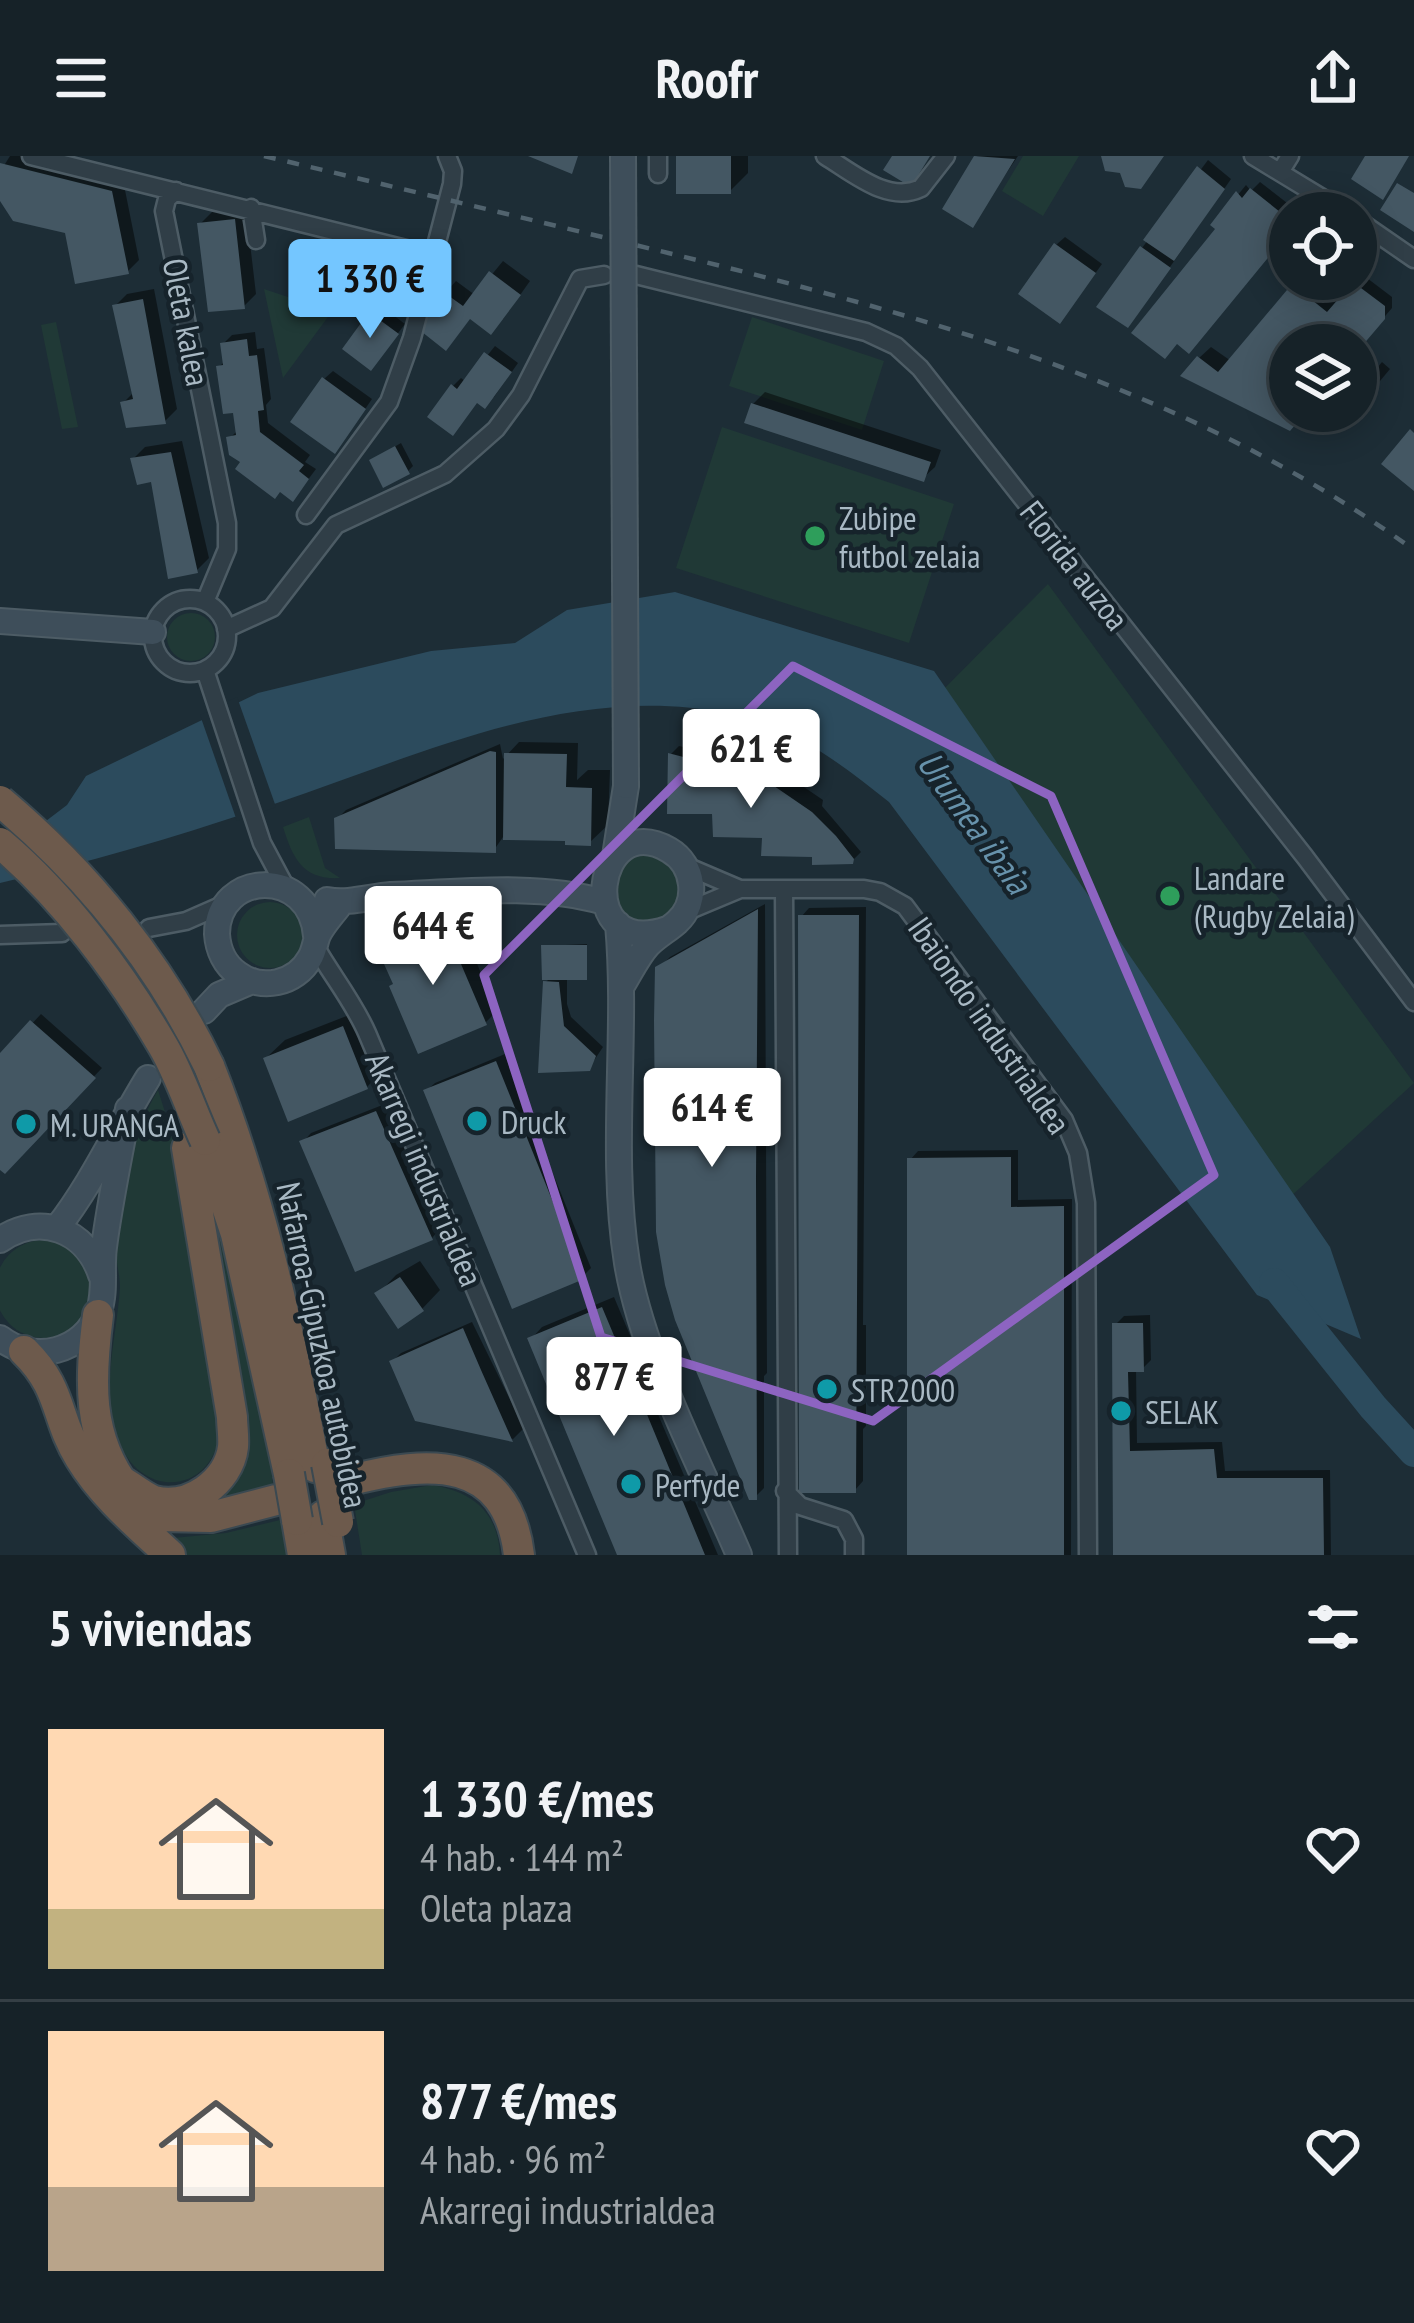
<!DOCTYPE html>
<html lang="es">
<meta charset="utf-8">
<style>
body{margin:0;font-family:"PT Sans Narrow",sans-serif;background:#232f34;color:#f1f3f6;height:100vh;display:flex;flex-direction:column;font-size:45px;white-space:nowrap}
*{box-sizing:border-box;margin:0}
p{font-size:39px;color:#9ea4a8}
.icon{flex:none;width:66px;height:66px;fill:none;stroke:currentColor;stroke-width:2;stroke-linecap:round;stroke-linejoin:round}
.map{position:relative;height:1399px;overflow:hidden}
.sheet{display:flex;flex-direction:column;background:#162228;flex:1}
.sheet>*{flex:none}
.tools{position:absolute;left:1269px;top:36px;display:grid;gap:24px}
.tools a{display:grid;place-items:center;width:108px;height:108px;border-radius:50%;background:#162228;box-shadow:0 6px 30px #0003,0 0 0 3px #353f45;font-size:60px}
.price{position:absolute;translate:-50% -102px;padding:0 27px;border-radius:12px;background:#fff;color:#222;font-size:39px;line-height:78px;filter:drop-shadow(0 3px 6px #0008)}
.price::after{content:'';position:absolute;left:50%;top:72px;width:36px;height:27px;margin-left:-18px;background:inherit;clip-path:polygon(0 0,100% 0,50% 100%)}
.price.current{background:#74c6ff;color:#111}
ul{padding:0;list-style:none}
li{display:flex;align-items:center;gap:36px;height:300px;padding:0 48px}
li+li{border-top:3px solid #353f45}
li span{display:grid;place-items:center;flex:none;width:336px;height:240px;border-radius:0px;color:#555}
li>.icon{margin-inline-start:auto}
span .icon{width:144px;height:144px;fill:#fffc;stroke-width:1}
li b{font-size:51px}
h2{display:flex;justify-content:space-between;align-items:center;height:144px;padding:0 48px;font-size:51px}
header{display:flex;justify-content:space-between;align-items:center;height:156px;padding:0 48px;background:#162228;font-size:54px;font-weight:700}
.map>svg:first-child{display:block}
.green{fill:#203936}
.water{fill:#2c4b5d}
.pier{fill:#1d2d36}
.shadow{fill:#0007}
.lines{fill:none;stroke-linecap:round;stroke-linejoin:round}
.river{stroke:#2c4b5d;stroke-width:30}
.building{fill:#445763}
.street-casing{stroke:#4d5c65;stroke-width:21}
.secondary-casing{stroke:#4d5c65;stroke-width:28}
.highway-casing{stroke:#3b4951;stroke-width:34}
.street{stroke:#303e47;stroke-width:16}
.secondary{stroke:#3e4e5a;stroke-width:24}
.highway{stroke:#6d5a4c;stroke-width:30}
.rail{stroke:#51636e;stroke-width:4.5;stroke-dasharray:12 12;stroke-linecap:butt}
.secondary-bridge-casing{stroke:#4d5c65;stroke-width:28;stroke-linecap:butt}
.highway-bridge-casing{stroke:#3b4951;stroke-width:34;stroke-linecap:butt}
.secondary-bridge{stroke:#3e4e5a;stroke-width:24}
.highway-bridge{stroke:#6d5a4c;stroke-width:30}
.marked{fill:none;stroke:#8d64c1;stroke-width:9;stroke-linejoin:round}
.leisure-dot{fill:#2e9e5b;stroke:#16232b;stroke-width:4.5}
.culture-dot{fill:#0f9aa8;stroke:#16232b;stroke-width:4.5}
.labels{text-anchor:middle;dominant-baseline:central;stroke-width:9;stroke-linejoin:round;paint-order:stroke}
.street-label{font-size:33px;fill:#a9b9c4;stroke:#16232b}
.poi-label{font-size:33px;fill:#a9b9c4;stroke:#16232b;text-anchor:start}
.water-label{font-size:36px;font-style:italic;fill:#6792ab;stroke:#16232b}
</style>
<header><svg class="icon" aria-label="menu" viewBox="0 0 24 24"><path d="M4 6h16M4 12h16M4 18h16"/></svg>Roofr<svg class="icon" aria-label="share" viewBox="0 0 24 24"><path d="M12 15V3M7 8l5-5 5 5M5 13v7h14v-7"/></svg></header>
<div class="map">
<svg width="1414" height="1399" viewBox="0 0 1414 1399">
<rect width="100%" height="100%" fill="#1d2d36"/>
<path class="green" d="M1023,0h56l-36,60 -41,-25z
M264,133l33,11 42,2 -56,76z
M752,161l132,44 -22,69 -133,-44z
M56,166l22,105 -16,2 -21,-104z
M722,271l232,77 -45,139 -233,-75z
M1048,428l366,499 -126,116 -364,-490z
M167 481a24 24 0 1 1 48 0a24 24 0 1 1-48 0Z
M309,661l16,51 15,10c-37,2 -47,-19 -57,-51z
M614 733a34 34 0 1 1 68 0a34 34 0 1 1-68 0Z
M237 779a33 33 0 1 1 66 0a33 33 0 1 1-66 0Z
M158,934l18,57 43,284c-3,57 -68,70 -95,21 -28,-51 -7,-111 -4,-165 0,-15 -6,-30 -4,-46 4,-45 18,-112 42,-151z
M218,1062l48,207 7,60 -60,17 20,-28 -21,-254z
M-5 1133a49 49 0 1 1 98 0a49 49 0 1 1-98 0Z
M432,1329c41,7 66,27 68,70h-138l-8,-51 37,-12z
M280,1364l9,35h-105l-11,-17 53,-5z"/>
<path class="water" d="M675,436l259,79 396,576 31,92 -104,-44 -368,-493c-48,-38 -96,-76 -158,-88 -147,-31 -288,31 -425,79 -101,35 -202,66 -306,90v-27l67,-51 19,-29 172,-83 173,-42 84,-8 52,-33z"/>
<path class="pier" d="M237,541l39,110 -39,14 -37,-106z"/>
<path class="shadow" d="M10,0h19l94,24 16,80 -12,12 -60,-41 -67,-35v-24z
M679,0h69v17l-18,18z
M977,0h41l-46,68 -26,-16z
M1208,4l23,19 -95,137 6,-68z
M1260,26l40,31h-10v15h-71l-5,-4 32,-39 5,6z
M246,53l10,85 -12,12 -44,-82 12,-12z
M1065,81l37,27 -34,47 -12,-66z
M503,105l27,20 -27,38 -32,-3 -26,-23 11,-12 19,14z
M1363,119l29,22v11l-36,42v-5h-66v66h15l-16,17 -90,-70 12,-11 20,14 70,-82h11l28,23z
M154,133l23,120 -12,12 -42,-18 11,-11 -19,-86 12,-12z
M380,149l25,19 -26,34 -33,-10z
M255,176l2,17 7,-1 7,51 -5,6 2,18 42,32 -5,7 11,7 -15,20 -57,-27 -14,-24 9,-9 -20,-62 6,-6 -2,-17 9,-9z
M495,190l23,17 -24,34 -63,20 22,-31 8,-8 5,4z
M1382,206l8,7 -15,18 -8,-7z
M333,215l39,28 -29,42 -19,-62z
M765,236l176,58 -6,17 -12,11 -170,-74z
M182,285l27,117 -12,12 -44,-92 -20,-19 12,-12z
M401,287l12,23 -5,5 -36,-11z
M519,586l59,1 -1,37 11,-10h22l-2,55 -19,18 -21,-5 -65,-1 -9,13 -157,-31 9,-9 154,-66 3,15z
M679,590l45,9 3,-4 46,15 50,34 -1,6 39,46 -9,9 -87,-26 -49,-29 -45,-52z
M765,748l2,469 -3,3v112l-9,9 -97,-528 12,-12z
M453,751l44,104 -12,12 -89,-40 -8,-18 19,-15 -6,-14 12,-12z
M866,751l-3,418h3v101l-3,3v52l-8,9 -54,-573 8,-9z
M587,788v31l-20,2v27l4,13 32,30 -14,21 -48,2 5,-88 5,-5 -7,-31z
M362,854l23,58 -18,19 -101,-29 19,-18z
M41,858l61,54 -97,102 -5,-4v-108z
M505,898l86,214 -8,8 -157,-185 9,-8z
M385,948l55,125 -8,9 -129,-96 8,-9z
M1018,994v50l54,-1 -1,356h-161v-395l8,-9z
M420,1105l20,29 -18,19 -44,-15 18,-19z
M614,1141l18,43 -4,4 90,211h-98l-89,-216 11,-12z
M1150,1159l1,45 -9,9h-6l1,74 85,-1 3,29 105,-1 1,85h-215l-1,-230 9,-9z
M472,1166l52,106 -11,11 -96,-21 -24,-57 8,-8z"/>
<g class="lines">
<path class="river" d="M1274,1127l99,124 41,45"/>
</g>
<path class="building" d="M528,0h50l-6,18z
M676,0h55v38h-55z
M892,0h38l-19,31 -28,-17z
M974,0l41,3 -42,69 -31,-19z
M1101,0h63l-23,33 -16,-2 -5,-14 -15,-2z
M1365,0h44l-26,44 -32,-21z
M0,7l112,28 17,83 -54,10 -10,-51 -52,-12 -13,-20z
M1197,10l28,23 -51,72 -31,-21z
M1397,27l17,10v39l-34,-22z
M1250,32l40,32v11l-101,123 -12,-10 -12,15 -34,-26 84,-104 -5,-4 26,-34 6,7z
M235,63l10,90 -37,3 -11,-89z
M1054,87l42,30 -36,51 -42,-30z
M1140,90l31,22 -43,60 -32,-21z
M489,115l32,24 -30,40 -21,-16 -24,32 -29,-23 25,-37 21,15z
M1353,126l32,24v13l-29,34v-8h-66v66h17l-17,20 -110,-55 17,-20 21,16 74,-88 35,28z
M143,143l23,125 -40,4 -6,-26 13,-3 -21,-94z
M369,156l30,22 -28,37 -29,-22z
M247,183l2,17 8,-1 7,55 -6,1 2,21 44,33 -5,6 10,8 -16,23 -13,-10 -5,7 -40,-30 5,-7 -11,-7 -3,-18 10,-2 -3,-22 -10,1 -7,-48 7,-1 -3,-22z
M484,196l28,20 -27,37 -8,-6 -24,33 -26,-19 24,-33 6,5z
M322,221l44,32 -31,45 -45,-32z
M751,247l180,59 -7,20 -180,-59z
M1410,273l4,4v58l-33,-27z
M395,290l15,28 -27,14 -14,-28z
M171,296l27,121 -30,6 -17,-97 -14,3 -7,-27z
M490,595l6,1v101l-161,-4 -1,-31z
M504,597l63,1 -1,33 26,1 -1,58 -26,-1v-4l-62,-1z
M668,597l93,24 51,35 24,24 18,23 -1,5 -41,1v-8l-51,-1 1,-18 -49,-1 -1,-23h-45z
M758,753l-2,270 1,321h-8l-74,-180 -10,-35 -9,-53 -2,-211 1,-54z
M798,759h61l-3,578h-57z
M441,761l46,108 -69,29 -29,-68 4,-2 -9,-20 21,-8 -7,-21z
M541,789h46v35h-45z
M543,825l16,1 5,44 32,30 -6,15 -52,2z
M30,864l66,58 -91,96 -5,-4v-117z
M343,870l25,63 -80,33 -25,-64z
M496,905l88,218 -72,30 -89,-219z
M376,955l57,129 -78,32 -56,-131z
M1011,1001v50l53,-1v349h-157v-397z
M400,1121l24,34 -26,18 -24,-36z
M602,1151l44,105 59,143h-88l-90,-217z
M1112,1167h31l1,49h-16l2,79 84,-2 3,29h106l1,77h-211z
M463,1172l18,42 32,72 -98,-21 -26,-60z"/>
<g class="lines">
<defs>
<path id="street" d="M31,0l403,100
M825,0c28,17 63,48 96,32l25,-32
M1253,0l94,57
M1280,16l10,-16
M658,18v-18
M176,35l-9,8 -3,12 63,312v26l-22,53
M251,52l5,32
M1356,63l58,40
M636,119l230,57 30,14 24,22 385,489 109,145
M404,122l8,-12 1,-15
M306,359l83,-113 23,-64 40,-154 1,-13 -6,-15
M153 480a37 37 0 1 1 74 0a37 37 0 1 1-74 0Z
M226,473l46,-21 64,-83 109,-51 51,-45 25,-34 59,-116 24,-4
M205,514l57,173 24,45
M686,710l54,23h124l16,3 25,14 159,214 14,33 8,50 2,352
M784,733l4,666
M685,756l55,-23
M149,772l37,-7 41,-18
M0,779l62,-2
M315,790c17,30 38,55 52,87l220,522
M785,1335l15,15 44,14 10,19v16"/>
<path id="secondary" d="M0,465l153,11
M615,700l11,-70
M327,744c21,4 42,-3 64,-5 69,-3 147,-12 213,7
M618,768c10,112 -9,227 9,339 15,92 75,205 112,292
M316,780c-5,-69 -99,-66 -99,-2 1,16 8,31 21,40 23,17 58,10 72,-16 5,-8 5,-18 9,-25 6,-11 15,-20 22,-30
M623,828c8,-13 15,-28 25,-39 9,-9 20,-15 29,-23 22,-20 18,-57 -8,-72 -75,-44 -96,111 -2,79
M204,855l15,-16 33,-14
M57,1072c36,-46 60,-100 91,-150
M0,1084c40,-28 86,-10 101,35
M0,1182c33,26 84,15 99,-27 7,-20 2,-43 5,-64 6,-46 16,-92 24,-138"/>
<path id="highway" d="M209,910c53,134 79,261 106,401
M205,984l31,94 53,240
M98,1159c-8,64 -12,122 30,176
M24,1195c39,38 31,67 56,107 23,38 58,67 90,97
M120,1324c10,6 23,17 34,21 35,9 75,-19 79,-54 1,-10 -1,-21 -1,-30l-45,-269
M351,1324c78,-20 156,-25 168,75
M159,1360l52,1 65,-17
M323,1360l7,39
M297,1364l6,35"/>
</defs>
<use href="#street" class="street-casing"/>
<use href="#secondary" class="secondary-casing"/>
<use href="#highway" class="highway-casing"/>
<use href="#street" class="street"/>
<use href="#secondary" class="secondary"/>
<use href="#highway" class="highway"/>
<path class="rail" d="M264,0c147,35 294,70 441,106 252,63 496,134 709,288"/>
<defs>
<path id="secondary-bridge" d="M623,0l3,630"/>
<path id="highway-bridge" d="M0,645c87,73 160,163 209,265
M0,687c64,54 121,131 163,203 17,29 28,64 42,94
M327,1308l11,58
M289,1318l8,46"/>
</defs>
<use href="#secondary-bridge" class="secondary-bridge-casing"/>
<use href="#highway-bridge" class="highway-bridge-casing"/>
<use href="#secondary-bridge" class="secondary-bridge"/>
<use href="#highway-bridge" class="highway-bridge"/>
</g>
<path class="marked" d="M793,510l258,130 163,379 -341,246 -272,-84 -117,-362z"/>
<g class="leisure-dot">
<circle cx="815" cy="380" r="12"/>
<circle cx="1170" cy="740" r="12"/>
</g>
<g class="culture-dot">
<circle cx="477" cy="965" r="12"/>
<circle cx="26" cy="968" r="12"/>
<circle cx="827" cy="1233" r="12"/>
<circle cx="1121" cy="1255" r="12"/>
<circle cx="631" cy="1328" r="12"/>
</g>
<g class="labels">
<g class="street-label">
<text transform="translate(187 166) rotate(79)">Oleta kalea</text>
<text transform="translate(1075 409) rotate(52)">Florida auzoa</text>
<text transform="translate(990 869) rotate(55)">Ibaiondo industrialdea</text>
<text transform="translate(425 1013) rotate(67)">Akarregi industrialdea</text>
<text transform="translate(323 1189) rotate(78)">Nafarroa-Gipuzkoa autobidea</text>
</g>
<g class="poi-label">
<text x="839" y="361">Zubipe<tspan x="839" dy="38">futbol zelaia</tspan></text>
<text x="1194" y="721">Landare<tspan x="1194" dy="38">(Rugby Zelaia)</tspan></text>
<text x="501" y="965">Druck</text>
<text x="50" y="968">M. URANGA</text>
<text x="851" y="1233">STR2000</text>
<text x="1145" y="1255">SELAK</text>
<text x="655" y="1328">Perfyde</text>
</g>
<g class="water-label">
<text transform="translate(975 666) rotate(54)">Urumea ibaia</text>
</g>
</g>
</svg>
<div class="tools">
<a><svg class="icon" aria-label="locate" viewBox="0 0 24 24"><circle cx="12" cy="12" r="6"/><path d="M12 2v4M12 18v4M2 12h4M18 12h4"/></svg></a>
<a><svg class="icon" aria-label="layers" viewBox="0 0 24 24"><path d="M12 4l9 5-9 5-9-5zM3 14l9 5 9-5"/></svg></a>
</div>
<b class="price current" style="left:370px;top:185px">1 330 €</b>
<b class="price" style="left:751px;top:655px">621 €</b>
<b class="price" style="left:433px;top:832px">644 €</b>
<b class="price" style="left:712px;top:1014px">614 €</b>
<b class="price" style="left:614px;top:1283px">877 €</b>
</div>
<section class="sheet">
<h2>5 viviendas<svg class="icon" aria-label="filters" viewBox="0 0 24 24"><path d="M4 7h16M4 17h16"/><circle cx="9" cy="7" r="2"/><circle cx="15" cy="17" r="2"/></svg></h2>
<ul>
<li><span style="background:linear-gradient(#ffd9b3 75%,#c2b280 0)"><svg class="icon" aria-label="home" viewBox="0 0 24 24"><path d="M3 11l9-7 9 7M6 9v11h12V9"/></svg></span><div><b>1 330 €/mes</b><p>4 hab. · 144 m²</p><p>Oleta plaza</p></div><svg class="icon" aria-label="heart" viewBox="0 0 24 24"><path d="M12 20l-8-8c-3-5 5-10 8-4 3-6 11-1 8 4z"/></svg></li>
<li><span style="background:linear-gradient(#ffd9b3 65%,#b9a48a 0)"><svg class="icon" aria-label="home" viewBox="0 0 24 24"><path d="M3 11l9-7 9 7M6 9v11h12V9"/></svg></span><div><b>877 €/mes</b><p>4 hab. · 96 m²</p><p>Akarregi industrialdea</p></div><svg class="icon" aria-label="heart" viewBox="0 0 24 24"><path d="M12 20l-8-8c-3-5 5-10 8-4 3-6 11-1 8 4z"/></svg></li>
</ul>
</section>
